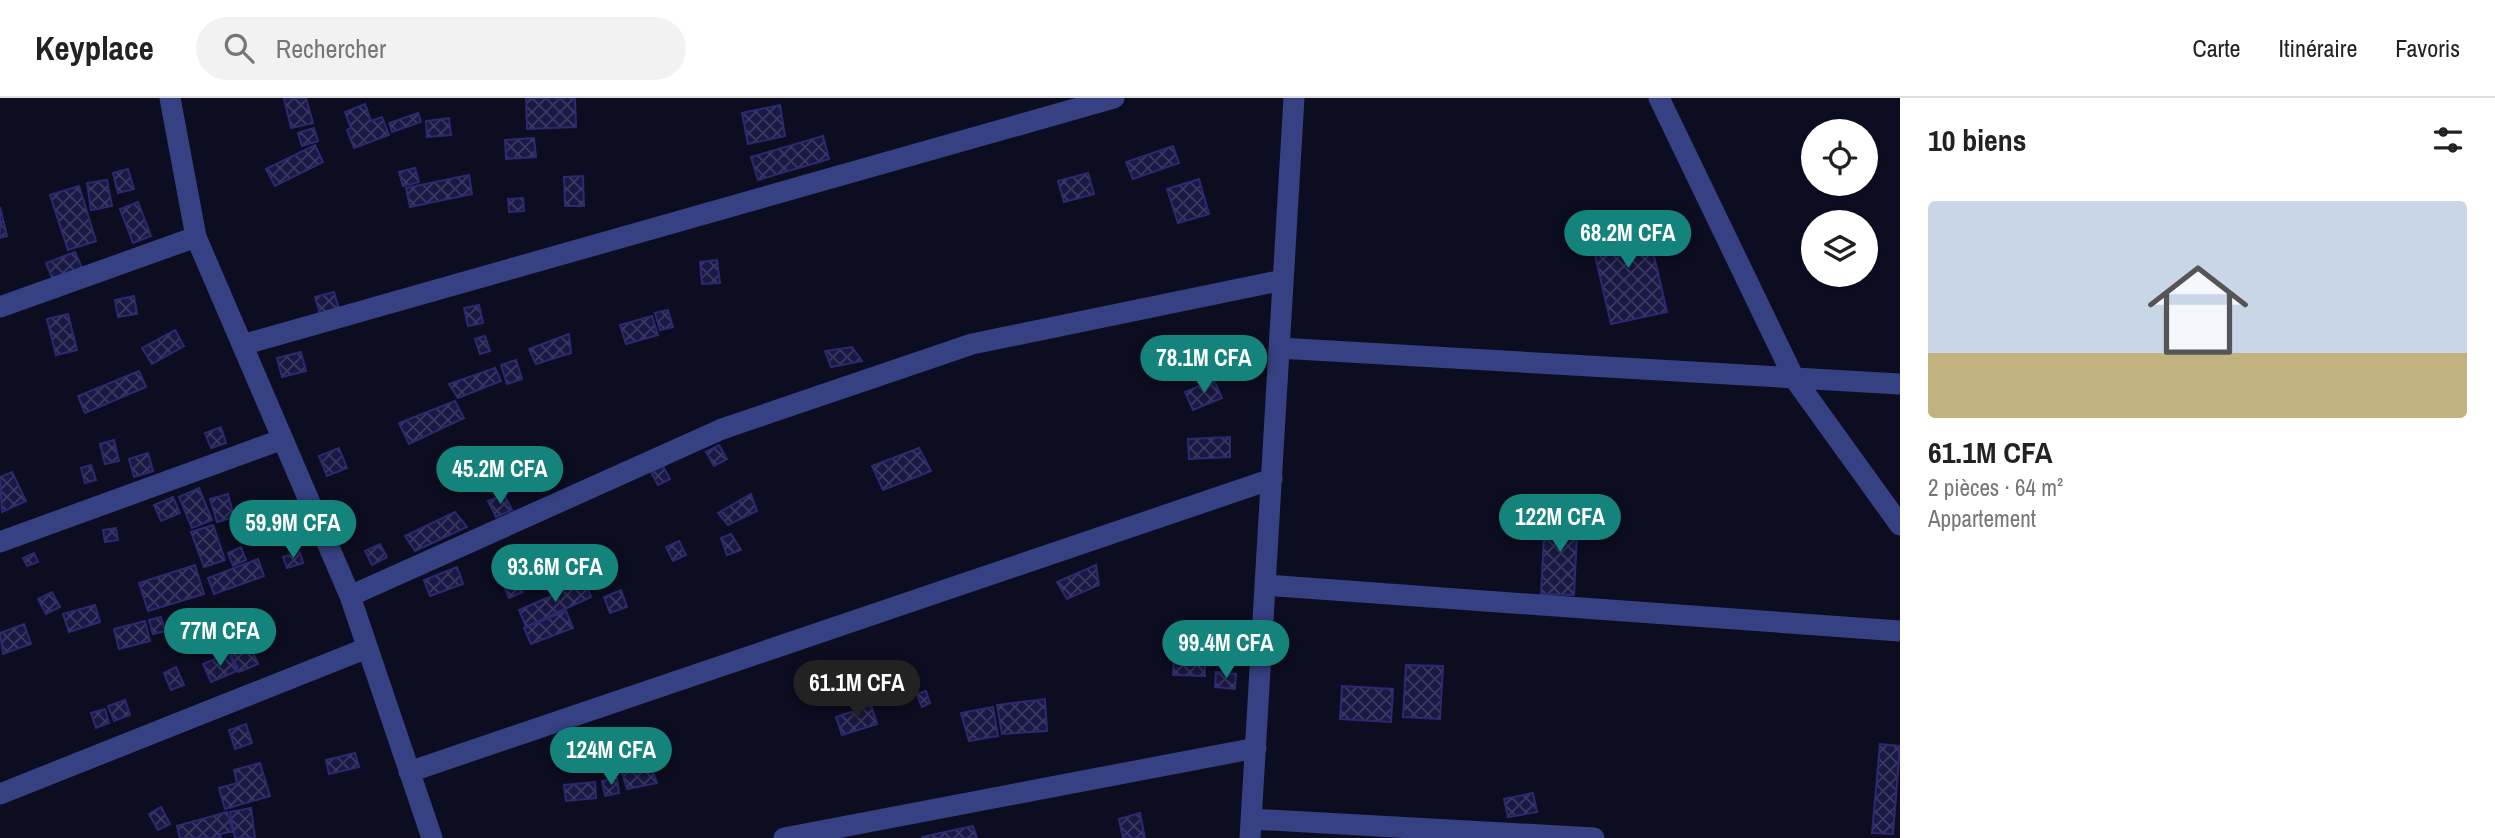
<!DOCTYPE html>
<html lang="fr">
<meta charset="utf-8">
<style>
body{margin:0;font-family:"Archivo Narrow",sans-serif;background:#f2f2f2;color:#222;height:100vh;display:flex;flex-direction:column;font-size:26px;white-space:nowrap}
*{box-sizing:border-box;margin:0}
p{font-size:23px;color:#767676}
.icon{flex:none;width:38px;height:38px;fill:none;stroke:currentColor;stroke-width:2;stroke-linecap:round;stroke-linejoin:round}
.map{position:relative;flex:1;overflow:hidden}
.drawer{display:flex;flex-direction:column;background:#fff;width:595px}
.drawer>*{flex:none}
.controls{position:absolute;left:1801px;top:21px;display:grid;gap:14px}
.controls a{display:grid;place-items:center;width:77px;height:77px;border-radius:50%;background:#fff;box-shadow:0 2px 5px #0004;font-size:35px}
.price{position:absolute;translate:-50% -60px;padding:0 16px;border-radius:24px;background:#13837b;color:#fff;font-size:23px;line-height:46px;filter:drop-shadow(0 2px 4px #0008)}
.price::after{content:'';position:absolute;left:50%;top:42px;width:21px;height:16px;margin-left:-10px;background:inherit;clip-path:polygon(0 0,100% 0,50% 100%)}
.price.on{background:#222;color:#fff}
ul{padding:0;list-style:none}
li{display:grid;align-content:center;gap:14px;height:371px;padding:0 28px}
li span{display:grid;place-items:center;height:217px;border-radius:7px;color:#555}
li>.icon{margin-inline-start:auto}
span .icon{width:126px;height:126px;fill:#fffc;stroke-width:1}
li b{font-size:30px}
h2{display:flex;justify-content:space-between;align-items:center;height:84px;padding:0 28px;font-size:30px}
header{display:flex;align-items:center;gap:42px;box-sizing:border-box;height:98px;padding:0 35px;background:#fff;border-bottom:2px solid #e0e0e0}
header strong{font-size:33px}
nav{display:flex;gap:38px;margin-inline-start:auto;font-size:24px}
.search{width:490px;height:63px;background:#f2f2f2;display:flex;align-items:center;gap:18px;box-sizing:border-box;padding:0 24px;border-radius:38px;color:#767676;font-size:26px}
main{display:flex;flex:1;min-height:0}
.map>svg:first-child{display:block}
.building{fill:url(#building-cross-hatch);stroke:#2b2a71;stroke-width:2}
.lines{fill:none;stroke-linecap:round;stroke-linejoin:round}
.minor{stroke:#364183;stroke-width:21}
</style>
<header>
<strong>Keyplace</strong>
<div class="search"><svg class="icon" aria-label="search" viewBox="0 0 24 24"><circle cx="10" cy="10" r="6"/><path d="M15 15l6 6"/></svg>Rechercher</div>
<nav><a>Carte</a><a>Itinéraire</a><a>Favoris</a></nav>
</header>
<main>
<div class="map">
<svg width="1900" height="740" viewBox="0 0 1900 740">
<defs>
<pattern id="building-cross-hatch" width="8" height="8" patternUnits="userSpaceOnUse" patternTransform="scale(1.75)"><rect width="8" height="8" fill="#1a1844"/><path d="M0 0l8 8M0 8l8-8" fill="none" stroke="#3a3960"/></pattern>
</defs>
<rect width="100%" height="100%" fill="#0d0d22"/>
<path class="building" d="M284,0h22l7,25 -22,5z
M526,0h49l1,29 -49,2z
M365,6l6,17 11,-4 7,18 -35,13 -7,-18 4,-2 -6,-16z
M780,7l5,31 -37,8 -6,-31z
M418,15l3,9 -29,10 -3,-9z
M449,20l2,17 -24,2 -1,-16z
M314,30l4,13 -16,5 -4,-13z
M823,38l6,23 -71,21 -7,-23z
M534,40l2,19 -30,2 -1,-19z
M315,47l8,17 -48,24 -9,-17z
M1173,48l6,17 -46,16 -7,-17z
M415,70l4,14 -16,4 -4,-14z
M128,71l6,20 -16,4 -5,-20z
M1088,75l6,21 -30,8 -6,-21z
M469,77l3,19 -62,13 -4,-19z
M583,78l1,30h-19l-1,-29z
M1199,81l10,35 -31,9 -11,-34z
M107,82l5,26 -21,4 -4,-27z
M79,88l17,55 -28,9 -18,-55z
M523,100l1,13 -15,1 -1,-13z
M138,104l13,34 -18,7 -13,-34z
M0,109l7,29 -7,2z
M1645,119l22,95 -56,12 -22,-95z
M75,154l7,16 -29,12 -7,-17z
M717,162l3,23 -18,1 -2,-22z
M334,194l5,17 -19,5 -5,-17z
M134,198l3,18 -19,3 -3,-17z
M479,207l4,18 -15,3 -4,-18z
M668,212l5,17 -13,3 -5,-17z
M68,216l9,36 -21,5 -9,-36z
M652,218l6,19 -32,9 -6,-19z
M175,232l9,16 -32,18 -10,-16z
M569,236l2,19 -35,11 -7,-15z
M485,238l5,15 -10,3 -5,-15z
M852,249l10,14 -31,6 -6,-16z
M301,254l5,19 -24,6 -5,-19z
M516,262l6,19 -15,5 -6,-19z
M495,270l6,13 -43,17 -9,-14z
M139,273l7,16 -61,26 -7,-17z
M1214,282l8,18 -29,12 -8,-18z
M455,303l9,17 -55,26 -10,-21z
M221,329l5,16 -15,5 -6,-15z
M1230,339v20l-41,2 -1,-20z
M114,342l5,21 -14,3 -5,-20z
M719,347l8,14 -13,7 -8,-14z
M339,350l8,20 -20,8 -8,-20z
M919,350l12,23 -48,19 -11,-24z
M148,355l5,18 -19,6 -5,-18z
M91,367l5,15 -11,3 -4,-15z
M663,368l7,13 -12,6 -7,-13z
M12,374l14,29 -24,11 -2,-35z
M199,390l13,32 -20,8 -13,-31z
M228,396l6,23 -17,5 -7,-23z
M504,396l8,16 -16,7 -8,-16z
M751,396l6,17 -29,14 -10,-12z
M173,399l7,16 -19,8 -7,-16z
M455,414l12,15 -52,24 -10,-15z
M1545,415l33,1 -4,81 -33,-1z
M213,427l12,35 -21,7 -13,-35z
M116,430l2,12 -13,2 -2,-12z
M731,436l10,16 -14,5 -6,-17z
M679,443l7,14 -13,6 -7,-14z
M380,446l7,13 -15,8 -7,-14z
M241,449l5,13 -13,6 -5,-13z
M300,454l3,11 -16,5 -4,-11z
M34,455l4,9 -11,4 -4,-8z
M258,461l6,17 -50,18 -6,-16z
M195,467l9,29 -56,17 -9,-28z
M1096,467l3,20 -32,14 -10,-17z
M457,469l6,17 -33,12 -6,-16z
M515,475l8,19 -14,6 -8,-19z
M585,483l6,16 -65,30 -7,-17z
M621,492l6,17 -17,6 -6,-16z
M52,494l8,15 -14,7 -8,-15z
M95,507l5,17 -31,10 -6,-18z
M566,513l7,17 -42,16 -7,-16z
M161,519l4,14 -12,3 -4,-14z
M145,523l5,20 -31,8 -5,-20z
M24,526l7,20 -28,10 -3,-21z
M244,534l14,32 -19,8 -14,-32z
M229,555l8,18 -26,11 -8,-18z
M1174,559l31,1v18l-32,-1z
M1406,567l37,1 -3,53 -37,-2z
M176,569l8,18 -13,5 -7,-17z
M1216,574l20,2 -1,15 -20,-2z
M1342,588l51,3 -2,33 -51,-3z
M926,593l4,12 -8,4 -5,-13z
M1045,601l2,32 -45,3 -5,-29z
M125,602l5,15 -16,6 -6,-15z
M871,607l6,19 -35,11 -6,-18z
M993,609l5,29 -29,5 -8,-28z
M105,611l4,14 -13,5 -5,-15z
M246,626l6,19 -17,6 -6,-19z
M1880,646l20,2 -7,88 -21,-1z
M355,655l4,14 -30,7 -3,-14z
M646,656l11,29 -30,6 -9,-30z
M260,665l10,33 -45,13 -6,-21 18,-5 -3,-13z
M617,680l2,15 -14,3 -3,-15z
M595,684l1,16 -30,3 -2,-16z
M1533,695l4,19 -29,5 -4,-18z
M161,709l9,17 -12,6 -9,-16z
M251,710l4,30h-20l-5,-26z
M227,714l6,19 -13,3 1,4h-41l-3,-12z
M1140,715l5,25h-22l-4,-19z
M973,728l4,12h-55v-1z"/>
<g class="lines">
<path class="minor" d="M170,0l26,139 154,359 82,242
M1659,0l135,280 106,147
M0,209l196,-70
M242,247l872,-247
M1279,250l621,36
M0,444l283,-103
M1265,487l635,46
M350,498l372,-167 250,-85 311,-64
M409,674l863,-293
M0,696l367,-146
M1251,721l343,19
M784,740l472,-90
M1250,740l44,-740"/>
</g>
</svg>
<div class="controls">
<a><svg class="icon" aria-label="locate" viewBox="0 0 24 24"><circle cx="12" cy="12" r="6"/><path d="M12 2v4M12 18v4M2 12h4M18 12h4"/></svg></a>
<a><svg class="icon" aria-label="layers" viewBox="0 0 24 24"><path d="M12 4l9 5-9 5-9-5zM3 14l9 5 9-5"/></svg></a>
</div>
<b class="price" style="left:1628px;top:172px">68.2M CFA</b>
<b class="price" style="left:1204px;top:297px">78.1M CFA</b>
<b class="price" style="left:500px;top:408px">45.2M CFA</b>
<b class="price" style="left:1560px;top:456px">122M CFA</b>
<b class="price" style="left:293px;top:462px">59.9M CFA</b>
<b class="price" style="left:555px;top:506px">93.6M CFA</b>
<b class="price" style="left:220px;top:570px">77M CFA</b>
<b class="price" style="left:1226px;top:582px">99.4M CFA</b>
<b class="price on" style="left:857px;top:622px">61.1M CFA</b>
<b class="price" style="left:611px;top:689px">124M CFA</b>
</div>
<section class="drawer">
<h2>10 biens<svg class="icon" aria-label="filters" viewBox="0 0 24 24"><path d="M4 7h16M4 17h16"/><circle cx="9" cy="7" r="2"/><circle cx="15" cy="17" r="2"/></svg></h2>
<ul>
<li><span style="background:linear-gradient(#c9d6e8 70%,#c2b280 0)"><svg class="icon" aria-label="home" viewBox="0 0 24 24"><path d="M3 11l9-7 9 7M6 9v11h12V9"/></svg></span><div><b>61.1M CFA</b><p>2 pièces · 64 m²</p><p>Appartement</p></div></li>
</ul>
</section>
</main>
